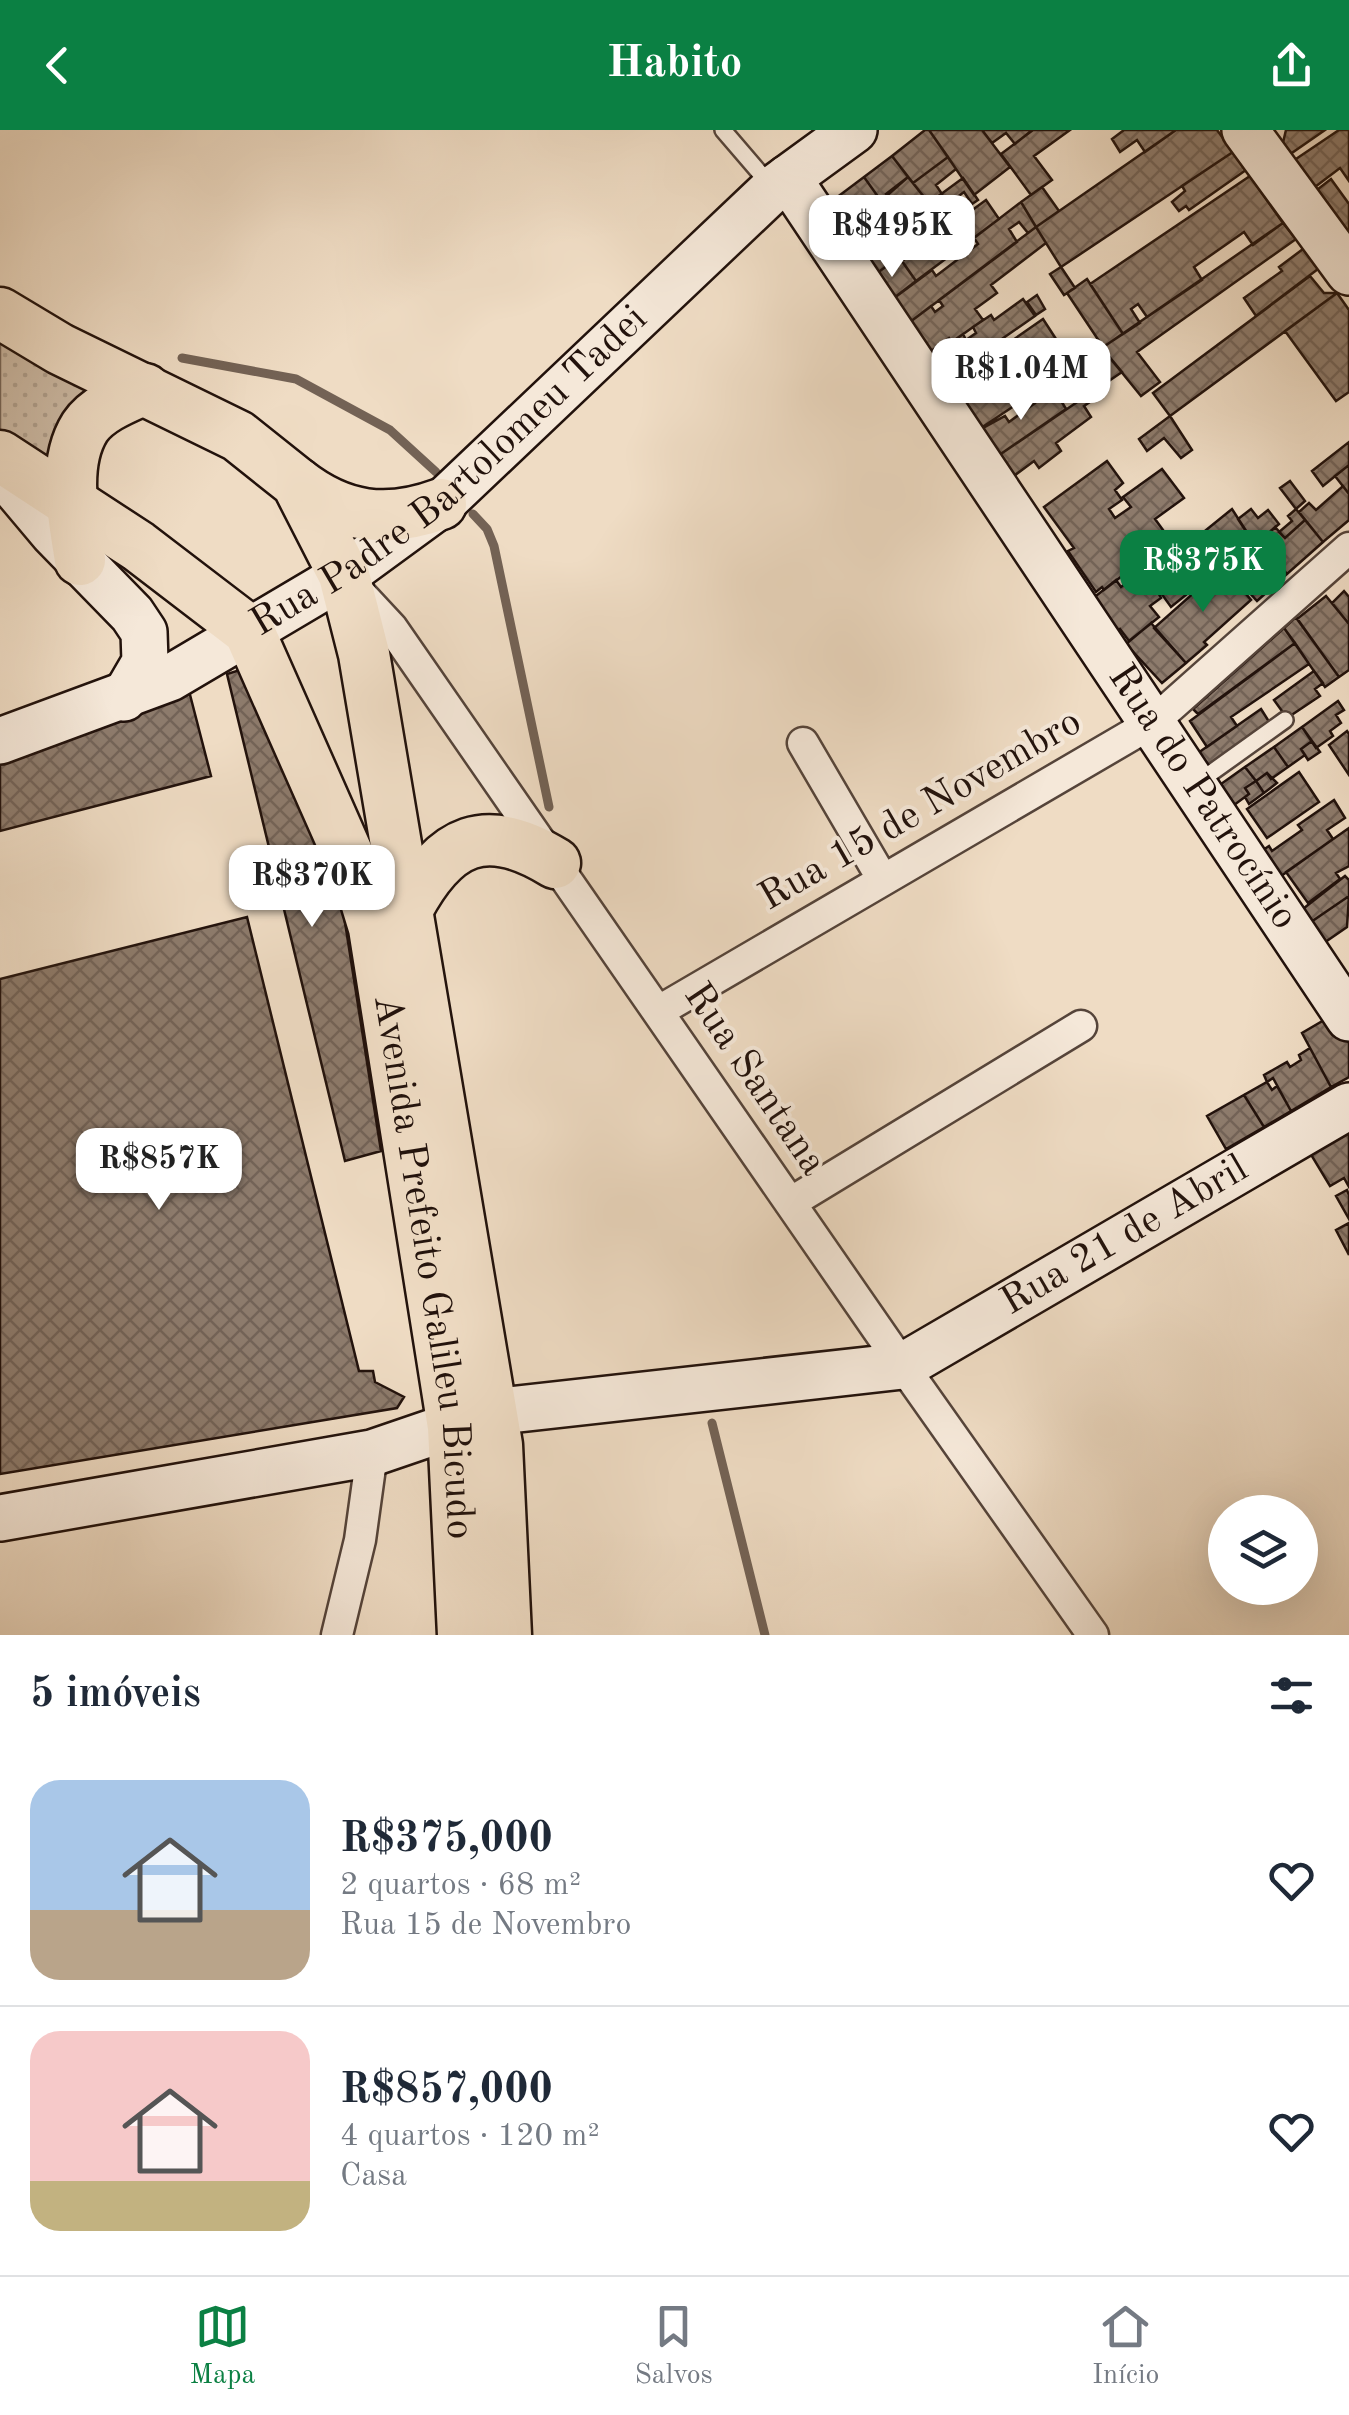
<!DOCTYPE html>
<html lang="pt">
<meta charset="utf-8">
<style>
body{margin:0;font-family:"Old Standard TT",serif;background:#f2f2f3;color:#1f2937;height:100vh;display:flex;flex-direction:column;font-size:38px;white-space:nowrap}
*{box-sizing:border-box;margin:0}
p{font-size:32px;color:#747a83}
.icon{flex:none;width:55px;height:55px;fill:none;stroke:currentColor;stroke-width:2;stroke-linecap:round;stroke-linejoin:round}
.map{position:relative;height:1505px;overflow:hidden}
.details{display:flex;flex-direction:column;background:#fff;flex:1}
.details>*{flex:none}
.tools{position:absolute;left:1208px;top:1365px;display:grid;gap:20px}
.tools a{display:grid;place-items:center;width:110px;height:110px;border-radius:50%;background:#fff;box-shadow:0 10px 40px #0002;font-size:50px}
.price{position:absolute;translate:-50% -85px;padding:0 22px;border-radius:20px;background:#fff;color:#222;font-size:32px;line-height:65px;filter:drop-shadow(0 2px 5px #0008)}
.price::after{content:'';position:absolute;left:50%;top:60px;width:30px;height:22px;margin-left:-15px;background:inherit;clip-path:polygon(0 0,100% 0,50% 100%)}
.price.current{background:#0b8043;color:#fff}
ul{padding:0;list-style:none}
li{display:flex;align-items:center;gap:30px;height:250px;padding:0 30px}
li+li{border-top:2px solid #e0e1e3}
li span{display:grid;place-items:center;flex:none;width:280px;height:200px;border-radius:30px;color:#555}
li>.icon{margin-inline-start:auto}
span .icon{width:120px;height:120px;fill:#fffc;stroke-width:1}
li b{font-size:42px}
h2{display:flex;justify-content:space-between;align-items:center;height:120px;padding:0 30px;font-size:42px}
header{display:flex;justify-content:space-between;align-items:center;height:130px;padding:0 30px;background:#0b8043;color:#fff;font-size:45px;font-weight:600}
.dock{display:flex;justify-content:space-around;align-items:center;height:140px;border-top:2px solid #e0e1e3;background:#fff;font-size:28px;color:#747a83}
.dock a{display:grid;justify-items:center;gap:5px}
.dock .current{color:#0b8043}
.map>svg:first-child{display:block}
.green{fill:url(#green-dots);stroke:#776658;stroke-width:2.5}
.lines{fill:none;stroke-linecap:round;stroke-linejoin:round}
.stream{stroke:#736255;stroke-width:9}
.building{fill:url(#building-cross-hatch);stroke:#22120c;stroke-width:2.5}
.lane-casing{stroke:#55443a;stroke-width:20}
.street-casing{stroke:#55443a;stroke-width:35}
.secondary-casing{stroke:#22120c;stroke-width:50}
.primary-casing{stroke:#22120c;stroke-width:55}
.lane{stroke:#f5e8d9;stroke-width:15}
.street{stroke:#f5e8d9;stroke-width:30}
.secondary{stroke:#f5e8d9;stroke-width:45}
.primary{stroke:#efdcc4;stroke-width:50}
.labels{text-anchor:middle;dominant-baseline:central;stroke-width:8;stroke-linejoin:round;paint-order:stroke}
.street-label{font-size:40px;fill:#22120c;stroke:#f5e8d9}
</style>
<header><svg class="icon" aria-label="back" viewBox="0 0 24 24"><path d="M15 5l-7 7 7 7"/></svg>Habito<svg class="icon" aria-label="share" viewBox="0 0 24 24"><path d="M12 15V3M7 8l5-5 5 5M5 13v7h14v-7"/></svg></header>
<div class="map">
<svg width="1349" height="1505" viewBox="0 0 1349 1505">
<defs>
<pattern id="green-dots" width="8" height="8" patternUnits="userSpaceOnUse" patternTransform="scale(2.5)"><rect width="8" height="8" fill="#ccbaa5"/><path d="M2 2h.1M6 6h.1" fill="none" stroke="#af9f8d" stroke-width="1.8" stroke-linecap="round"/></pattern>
<pattern id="building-cross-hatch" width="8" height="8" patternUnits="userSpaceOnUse" patternTransform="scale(2.5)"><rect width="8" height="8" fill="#8d7b6c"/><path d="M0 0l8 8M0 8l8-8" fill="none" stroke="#736357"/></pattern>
</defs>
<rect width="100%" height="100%" fill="#efdcc4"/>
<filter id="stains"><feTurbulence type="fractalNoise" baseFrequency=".002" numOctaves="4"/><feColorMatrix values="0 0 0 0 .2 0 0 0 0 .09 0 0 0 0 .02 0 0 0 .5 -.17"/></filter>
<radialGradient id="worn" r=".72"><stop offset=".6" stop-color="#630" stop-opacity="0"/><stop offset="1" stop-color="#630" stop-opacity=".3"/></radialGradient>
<path class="green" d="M0,205l100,56 -51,79 -49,-31z"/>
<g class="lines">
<path class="stream" d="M182,228l114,21 94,51 46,42
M473,384l14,15 7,17 55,261
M712,1293l53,212"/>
</g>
<path class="building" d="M925,0h4l19,27 -35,26 -21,-27z
M929,0h53l28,37 -36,28z
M982,0h48l1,1 -16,13 -9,-11 -14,10z
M1070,0l-36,26 18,24 -21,15 -30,-41 32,-24z
M1124,0h52l-31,22 -8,-12 -17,12 -8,-13z
M1176,0h41l16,22 -172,115 -25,-40z
M1286,0h39l-39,27 -5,-6z
M1339,0h10v51l-9,-13 -29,22 -21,-27z
M1233,22l13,18 -57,40 -3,-4 -7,5 -7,-9 13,-11 -3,-5z
M892,26l16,21 -27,24 -17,-24z
M948,27l8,12 -20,16 6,9 -14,8 -15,-19z
M1250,46l33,47 -30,22 -9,-13 -50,35 8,13 -55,37 -9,-13 -7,5 9,14 -17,11 -33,-50z
M864,47l32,45 -37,26 -31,-44z
M908,47l20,25 -24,18 -18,-26z
M963,48l15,22 -6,4 -8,-12 -24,18 -7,-10z
M1331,49l18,25v38l-36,-49z
M1042,57l17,24 -23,16 -15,-25z
M986,70l13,19 -83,62 -14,-20z
M1021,72l15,25 -8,6 -9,-11 -10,7 8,13 -115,86 -16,-24 46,-34 4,6 42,-32 -4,-6z
M928,78l13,18 -72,53 -15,-23 27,-20 3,4z
M1283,93l13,16 -159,113 23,30 -19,14 -39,-48z
M1036,97l10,16 -55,42 6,8 -22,16 8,11 -31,22 -3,-4 -26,19 -21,-29 29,-22 4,6 8,-6 -4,-6z
M1303,119l15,20 -62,47 -12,-18 38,-27 -3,-4z
M899,127l17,24 -30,23 -17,-25z
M1061,137l14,21 -11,7 -14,-21z
M1310,146l14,17h13l-167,123 -17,-23z
M1087,149l36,55 -20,13 -36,-54z
M1337,163l12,17v82l-13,9 -51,-70z
M1037,165l8,14 -9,6 -9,-13z
M1023,169l12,17 -95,66 -13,-18 9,-5 -3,-4 30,-21 3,6 10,-7 -3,-6 18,-12 3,5z
M1043,189l26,40 -56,38 4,7 -36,24 -34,-51 36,-25 4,6z
M1102,218l20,24 -22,15 -18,-26z
M1050,252l16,27 -74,51 -18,-27 31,-17 4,6 26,-19 -4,-8z
M1089,264l4,6 -9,6 7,11 -35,26 5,8 -22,17 -5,-7 -27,20 -15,-21z
M1170,286l22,34 -11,8 -17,-20 -17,13 -8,-12z
M1349,312v23l-26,21 -11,-15z
M1107,331l16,22 -8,7 7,10 -13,9 6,9 16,-11 -8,-10 39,-28 22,29 -29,21 24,33 53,-43 20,31 -65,54 -21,-32 6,-3 -10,-14 -58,45 -2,-3 -6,5 -28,-41 6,-3 -30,-41z
M1349,335v29l-14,-18z
M1290,351l15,20 -9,8 -16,-21z
M1343,356l6,8v26l-26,22 -24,-30 10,-9 7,7z
M1251,379l7,9 10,-8 11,14 -24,21 -17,-26z
M1296,379l9,11 -20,18 -6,-6 13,-11 -4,-5z
M1305,390l18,22 -36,32 -28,-32 16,-15 10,11z
M1259,412l28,32 -30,27 -18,-20 9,-9 -6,-7 10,-8 -5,-5z
M1247,422l5,5 -10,8 6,7 -8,7 -10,-13z
M1151,428l6,8 -9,8 13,24 -11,8 9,11 -30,24 -9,-12 -10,7 -23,-33 29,-23 5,7 8,-6 -4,-4z
M1223,437l28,33 -47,42 3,3 -21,18 -32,-35z
M1171,440l16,24 -16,13 -10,-14 7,-6 -7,-9z
M1344,461l5,6v27l-17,-21z
M1326,466l23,28v46l-10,7 -42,-58z
M1296,487l43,60 -14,10 -41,-59z
M1151,493l35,40 -24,20 -36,-39z
M1284,498l11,15 -97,71 -5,-5z
M1295,513l14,21 -78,53 6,9 -30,21 -17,-26z
M243,539l98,228 40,254 -36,10 -118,-487z
M1314,541l9,12 -8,6 5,7 -33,22 -13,-18z
M188,557l23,89 -211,55v-75z
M1338,571l6,9 -8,5 5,8 -11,8 3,5 -17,12 -14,-21z
M1261,579l12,19 -67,43 -11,-16z
M1302,597l10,14 -11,8 4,6 -17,12 -14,-20z
M1347,601l2,3v41l-20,-30z
M1312,611l8,11 -12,8 -7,-11z
M1274,617l14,20 -17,12 -4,-6 -11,8 -11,-14z
M1245,637l11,14 -11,7 4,6 -19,14 -12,-18 3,-6z
M1299,642l20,30 -52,36 -20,-29z
M1267,643l10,10 -13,10 -8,-12z
M1256,651l8,12 -15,11 -4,-7 4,-3 -4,-6z
M1334,670l11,18 -18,12 6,9 -56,40 -17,-27 9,-6 3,5 30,-21 -4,-5z
M1349,698v38l-13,7 4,6 -32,24 -22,-31z
M1345,746l4,4v16l-41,28 -9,-12z
M1349,766l-2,31 -26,18 -13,-21z
M247,787l112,454h14l2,11 29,15 -7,11 -397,66v-495z
M1331,886l18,27v34l-18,10 -29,-54z
M1310,918l21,39 -40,24 -18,-33 -6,4 -3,-7 23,-13 3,5 11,-7 -2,-5z
M1267,952l5,8 5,-4 14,25 -27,16 -20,-32z
M1244,965l20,32 -38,22 -19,-33z
M1349,999v58l-5,-9 -14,8 -20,-33z
M1347,1060l2,5v24l-13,-23z
M1349,1093v32l-13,-25z"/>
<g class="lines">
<defs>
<path id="lane" d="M723,0l48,56
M1197,653l88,-63"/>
<path id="street" d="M352,455l40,43 511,738 190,269
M803,613l80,137
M659,881l493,-288 197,-175
M790,1073l291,-177
M337,1505l23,-95 12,-87"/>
<g id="secondary">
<path d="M1245,0l104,142"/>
<path id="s1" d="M788,48l561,840"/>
<path d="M0,340l53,63 79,81 12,18 1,30 -21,36"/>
<path id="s2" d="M0,611l170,-63 174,-103 97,-71 332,-315 81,-59"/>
<path id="s3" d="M0,1388l372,-65 120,-41 411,-46 446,-260"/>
</g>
<g id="primary">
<path d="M0,183l60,36 178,87 59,47 47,92 20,79 133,791 9,190"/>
<path id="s4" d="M0,326l138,90 111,85 111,251 14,46 79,499 10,208"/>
<path d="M297,353c45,35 90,41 144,21"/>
<path d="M80,430c-6,-40 -19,-95 5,-133 13,-19 40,-29 60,-38"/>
<path d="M408,778c37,-69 77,-88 147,-45"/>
</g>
</defs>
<use href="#lane" class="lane-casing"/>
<use href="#street" class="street-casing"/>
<use href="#secondary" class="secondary-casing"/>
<use href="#primary" class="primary-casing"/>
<use href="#lane" class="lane"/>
<use href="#street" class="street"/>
<use href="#secondary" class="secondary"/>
<use href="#primary" class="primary"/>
</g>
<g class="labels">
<g class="street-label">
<text stroke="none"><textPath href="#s2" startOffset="530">Rua Padre Bartolomeu Tadei</textPath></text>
<text stroke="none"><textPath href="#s1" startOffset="745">Rua do Patrocínio</textPath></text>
<text transform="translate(921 681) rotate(-30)">Rua 15 de Novembro</text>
<text transform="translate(754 950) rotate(56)">Rua Santana</text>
<text stroke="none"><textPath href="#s3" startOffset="1175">Rua 21 de Abril</textPath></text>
<text stroke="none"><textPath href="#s4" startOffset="970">Avenida Prefeito Galileu Bicudo</textPath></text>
</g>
</g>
<rect width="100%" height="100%" filter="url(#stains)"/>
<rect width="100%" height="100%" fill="url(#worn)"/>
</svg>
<div class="tools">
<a><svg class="icon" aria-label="layers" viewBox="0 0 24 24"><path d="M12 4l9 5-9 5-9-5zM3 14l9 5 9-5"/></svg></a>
</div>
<b class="price" style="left:892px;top:150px">R$495K</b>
<b class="price" style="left:1021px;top:293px">R$1.04M</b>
<b class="price current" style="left:1203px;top:485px">R$375K</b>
<b class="price" style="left:312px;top:800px">R$370K</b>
<b class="price" style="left:159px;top:1083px">R$857K</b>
</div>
<section class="details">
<h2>5 imóveis<svg class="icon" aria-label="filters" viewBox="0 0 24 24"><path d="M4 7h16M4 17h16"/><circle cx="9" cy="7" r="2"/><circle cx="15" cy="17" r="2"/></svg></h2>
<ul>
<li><span style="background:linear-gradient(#a9c7e8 65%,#b9a48a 0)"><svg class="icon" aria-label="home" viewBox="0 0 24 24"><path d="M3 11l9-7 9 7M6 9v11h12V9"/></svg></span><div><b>R$375,000</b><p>2 quartos · 68 m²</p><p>Rua 15 de Novembro</p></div><svg class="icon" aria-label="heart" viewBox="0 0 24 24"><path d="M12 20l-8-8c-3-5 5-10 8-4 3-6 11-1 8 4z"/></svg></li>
<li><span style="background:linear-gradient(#f6c9c9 75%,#c2b280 0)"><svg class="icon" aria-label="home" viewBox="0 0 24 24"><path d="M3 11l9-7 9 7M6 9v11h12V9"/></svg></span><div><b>R$857,000</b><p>4 quartos · 120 m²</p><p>Casa</p></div><svg class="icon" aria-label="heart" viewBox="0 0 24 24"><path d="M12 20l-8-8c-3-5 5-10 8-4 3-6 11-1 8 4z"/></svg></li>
</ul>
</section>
<nav class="dock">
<a class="current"><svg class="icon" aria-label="map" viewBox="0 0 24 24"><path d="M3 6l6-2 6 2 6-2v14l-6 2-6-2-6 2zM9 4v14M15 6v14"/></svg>Mapa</a>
<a><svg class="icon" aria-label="saved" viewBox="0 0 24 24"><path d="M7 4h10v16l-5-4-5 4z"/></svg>Salvos</a>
<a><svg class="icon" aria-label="home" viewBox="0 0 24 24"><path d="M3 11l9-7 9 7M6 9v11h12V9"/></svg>Início</a>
</nav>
